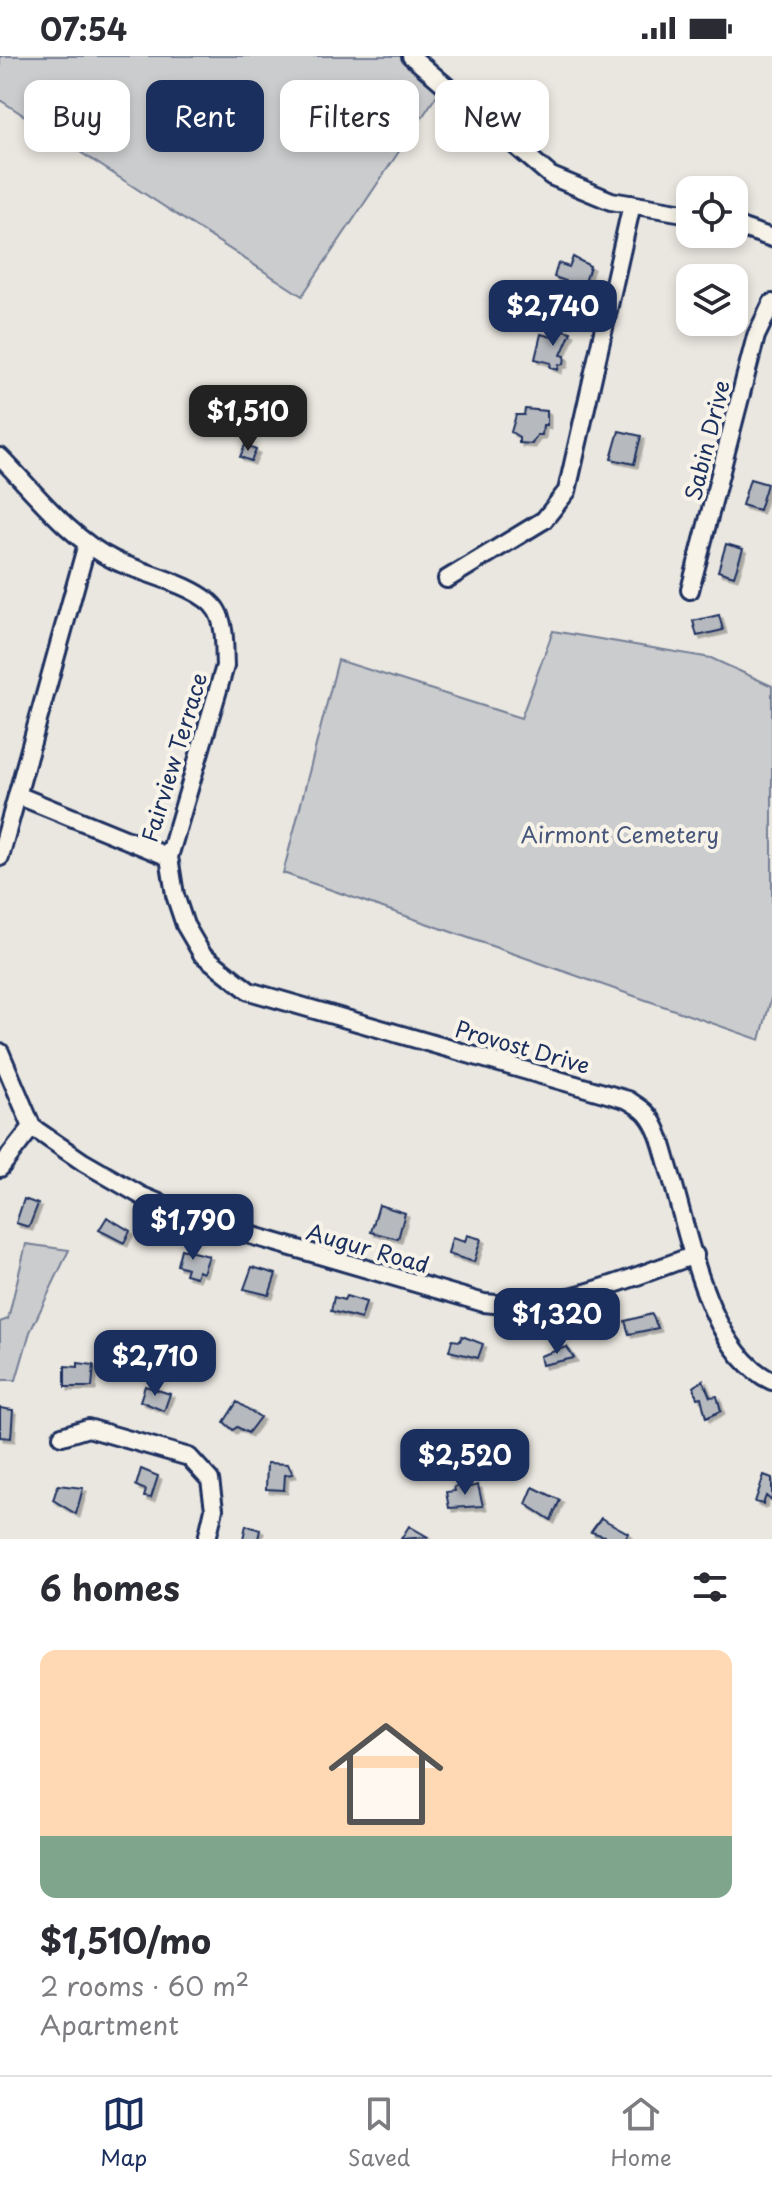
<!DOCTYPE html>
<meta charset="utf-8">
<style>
body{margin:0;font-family:"Playpen Sans",sans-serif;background:#f2f2f3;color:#2b2b33;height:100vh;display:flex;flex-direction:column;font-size:30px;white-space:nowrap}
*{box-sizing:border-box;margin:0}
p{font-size:26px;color:#7c7c81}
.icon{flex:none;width:44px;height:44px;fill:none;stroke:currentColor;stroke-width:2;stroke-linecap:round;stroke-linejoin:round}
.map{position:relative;height:1483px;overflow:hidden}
.side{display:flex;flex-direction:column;background:#fff;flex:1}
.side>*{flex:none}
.banner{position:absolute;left:24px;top:24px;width:724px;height:72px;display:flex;gap:16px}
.fabs{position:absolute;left:676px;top:120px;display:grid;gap:16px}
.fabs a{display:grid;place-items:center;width:72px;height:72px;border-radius:16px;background:#fff;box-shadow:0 4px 12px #0003;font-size:40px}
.price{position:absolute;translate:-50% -68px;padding:0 18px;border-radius:16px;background:#1b2f5e;color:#fff;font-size:26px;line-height:52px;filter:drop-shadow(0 2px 4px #0008)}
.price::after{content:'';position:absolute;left:50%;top:48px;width:24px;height:18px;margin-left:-12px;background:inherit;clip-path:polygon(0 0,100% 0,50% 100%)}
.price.current{background:#222;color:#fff}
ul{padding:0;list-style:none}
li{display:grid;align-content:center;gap:16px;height:424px;padding:0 40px}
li+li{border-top:2px solid #e1e1e2}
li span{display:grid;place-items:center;height:248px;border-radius:16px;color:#555}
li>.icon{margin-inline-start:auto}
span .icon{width:144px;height:144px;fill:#fffc;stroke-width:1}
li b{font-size:34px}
h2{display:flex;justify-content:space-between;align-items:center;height:96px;padding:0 40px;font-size:34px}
.chip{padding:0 28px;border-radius:16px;background:#fff;box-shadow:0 4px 12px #0003;font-size:28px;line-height:72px}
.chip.current{background:#1b2f5e;color:#fff}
.status{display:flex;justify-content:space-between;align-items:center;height:56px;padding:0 40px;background:#fff;direction:ltr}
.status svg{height:22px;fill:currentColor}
.dock{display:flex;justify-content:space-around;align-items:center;height:112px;border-top:2px solid #e1e1e2;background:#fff;font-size:22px;color:#7c7c81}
.dock a{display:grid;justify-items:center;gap:4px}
.dock .current{color:#1b2f5e}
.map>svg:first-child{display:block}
.green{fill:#cbcccd;stroke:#737e96;stroke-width:2}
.building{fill:#b6babf;stroke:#1b2f5e;stroke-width:2;filter:url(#shadow)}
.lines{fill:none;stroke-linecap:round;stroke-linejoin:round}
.minor-casing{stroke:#1b2f5e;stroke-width:22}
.minor{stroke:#f7f3e8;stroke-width:16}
.labels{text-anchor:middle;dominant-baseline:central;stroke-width:8;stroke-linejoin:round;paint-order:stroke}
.street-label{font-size:22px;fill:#1b2f5e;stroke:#f7f3e8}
.park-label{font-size:22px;fill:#47567a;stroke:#f7f3e8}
</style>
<div class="status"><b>07:54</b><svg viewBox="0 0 49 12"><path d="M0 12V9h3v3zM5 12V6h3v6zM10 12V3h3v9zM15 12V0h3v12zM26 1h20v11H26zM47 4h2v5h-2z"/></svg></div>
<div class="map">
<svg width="772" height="1483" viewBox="0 0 772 1483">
<defs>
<filter id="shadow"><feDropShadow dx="3.5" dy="3.5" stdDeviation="0" flood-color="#0004"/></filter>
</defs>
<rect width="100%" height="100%" fill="#eae7e0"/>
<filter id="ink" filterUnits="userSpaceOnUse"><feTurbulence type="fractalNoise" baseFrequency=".0125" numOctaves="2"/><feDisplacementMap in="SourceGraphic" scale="16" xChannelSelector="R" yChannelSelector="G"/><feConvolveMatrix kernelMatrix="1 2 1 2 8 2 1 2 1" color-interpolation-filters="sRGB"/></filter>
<g filter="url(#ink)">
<path class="green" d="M0,0h401l38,36 -137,204 -302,-196z
M553,575l158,27 61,28v309l-12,45 -477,-167 55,-213 183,58z
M26,1188l43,6 -39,82 -14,48h-16v-58l8,-3z"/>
<path class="building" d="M573,201l17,9 -7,23 -19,-4 2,-4 -12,-4 4,-14 11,4z
M554,272l17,4 -10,23 4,1 -1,8 -5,1 -1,5 -8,-3 1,-4 -16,-4 6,-25 11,3z
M525,353l22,2v14h-4l-1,10h-5l-5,9 -13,-1v-6l-8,-5 5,-17h8z
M619,375l22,5 -7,28 -23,-5z
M245,389l11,5 -5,11 -11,-4z
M750,423l17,5 -8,26 -17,-5z
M726,488l17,5 -9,27 -16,-5z
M719,559l4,15 -26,6 -4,-15z
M24,1143l14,5 -9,23 -13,-4z
M379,1149l26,8 -7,26 -27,-7z
M107,1161l23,14 -6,12 -25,-13z
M467,1179l14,4 -7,23 -26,-8 4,-16 13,4z
M181,1193l28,7 -6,17 -5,-2 -2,6 -11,-3 2,-6 -10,-3z
M252,1211l24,7 -7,21 -25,-6z
M346,1240l20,6 -5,17 -30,-8 3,-14 10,3z
M652,1258l6,14 -29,6 -4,-13z
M462,1280l21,8 -5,14 -29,-7 3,-11 8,1z
M567,1291l7,11 -32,7 -2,-9z
M78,1307l16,2 -2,22h-27v-21l13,1z
M703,1324l7,17 7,-1 4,15 -15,7 -5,-21 -4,1 -3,-11z
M145,1330l25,8 -6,17 -24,-10z
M237,1346l23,15 -12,16 -11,-6 -4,3 -9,-8z
M0,1352l13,2 -2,28 -11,-1z
M267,1407l21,1 5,10 -8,1 -1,15 -18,-1z
M141,1413l17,7 -7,22 -7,-1 2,-7 -10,-4z
M764,1419l8,3v23l-6,-5 -3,8 -8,-2z
M58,1429l25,3 -7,26 -23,-14z
M459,1429l3,4 16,-4 5,21 -34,2 -3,-16 9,-1 -1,-4z
M533,1431l27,13 -9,20 -25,-16z
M601,1462l27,15 -3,6h-22l1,-3 -13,-4z
M246,1469l14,5 -2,9h-15z
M409,1470l19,11 -27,2z"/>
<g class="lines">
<defs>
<path id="minor" d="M411,0l140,120 60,25 79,13
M734,169l38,13
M0,401c34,34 70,82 114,103 26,13 89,26 103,51 9,16 7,38 8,55l-56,191 6,38 10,30 17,29 47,37 379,109c6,4 15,9 19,14 13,15 17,39 23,58 19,62 38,180 102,209
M447,523l97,-59 23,-29 65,-287
M690,534l66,-254 16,-33
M17,739l152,62
M0,801l87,-313
M0,996l32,75 51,35 59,34 60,25 282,82c73,9 143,-24 211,-48
M0,1112l32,-41
M62,1380l26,-8 101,29 21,23 4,29 -7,30"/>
</defs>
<use href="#minor" class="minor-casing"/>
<use href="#minor" class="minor"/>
</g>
</g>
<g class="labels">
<g class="street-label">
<text transform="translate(706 384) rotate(-76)">Sabin Drive</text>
<text transform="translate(173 701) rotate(-73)">Fairview Terrace</text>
<text transform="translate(523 990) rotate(16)">Provost Drive</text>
<text transform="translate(368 1191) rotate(16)">Augur Road</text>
</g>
<g class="park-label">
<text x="620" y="777">Airmont Cemetery</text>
</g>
</g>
</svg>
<div class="fabs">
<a><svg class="icon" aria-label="locate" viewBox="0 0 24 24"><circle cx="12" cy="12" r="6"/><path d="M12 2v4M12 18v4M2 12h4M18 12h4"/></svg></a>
<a><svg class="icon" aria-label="layers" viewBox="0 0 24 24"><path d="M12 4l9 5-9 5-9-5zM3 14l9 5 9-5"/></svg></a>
</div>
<b class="price" style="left:553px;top:292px">$2,740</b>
<b class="price current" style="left:248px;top:397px">$1,510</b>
<b class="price" style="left:193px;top:1206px">$1,790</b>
<b class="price" style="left:557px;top:1300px">$1,320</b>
<b class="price" style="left:155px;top:1342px">$2,710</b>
<b class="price" style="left:465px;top:1441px">$2,520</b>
<div class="banner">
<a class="chip">Buy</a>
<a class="chip current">Rent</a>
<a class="chip">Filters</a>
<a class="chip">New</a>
</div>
</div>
<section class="side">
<h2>6 homes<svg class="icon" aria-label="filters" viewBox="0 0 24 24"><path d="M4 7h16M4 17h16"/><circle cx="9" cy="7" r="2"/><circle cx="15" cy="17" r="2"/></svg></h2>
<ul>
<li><span style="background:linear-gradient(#ffd9b3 75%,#7fa58c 0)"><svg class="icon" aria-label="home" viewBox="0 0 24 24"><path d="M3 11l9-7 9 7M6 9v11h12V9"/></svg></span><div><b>$1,510/mo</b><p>2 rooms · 60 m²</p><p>Apartment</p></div></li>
</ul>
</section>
<nav class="dock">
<a class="current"><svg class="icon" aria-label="map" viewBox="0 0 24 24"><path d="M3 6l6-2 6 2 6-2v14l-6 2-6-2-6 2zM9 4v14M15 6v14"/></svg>Map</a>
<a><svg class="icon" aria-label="saved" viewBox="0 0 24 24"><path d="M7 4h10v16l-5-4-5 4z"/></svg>Saved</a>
<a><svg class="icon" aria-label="home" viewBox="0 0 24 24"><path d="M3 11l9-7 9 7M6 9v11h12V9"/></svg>Home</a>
</nav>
